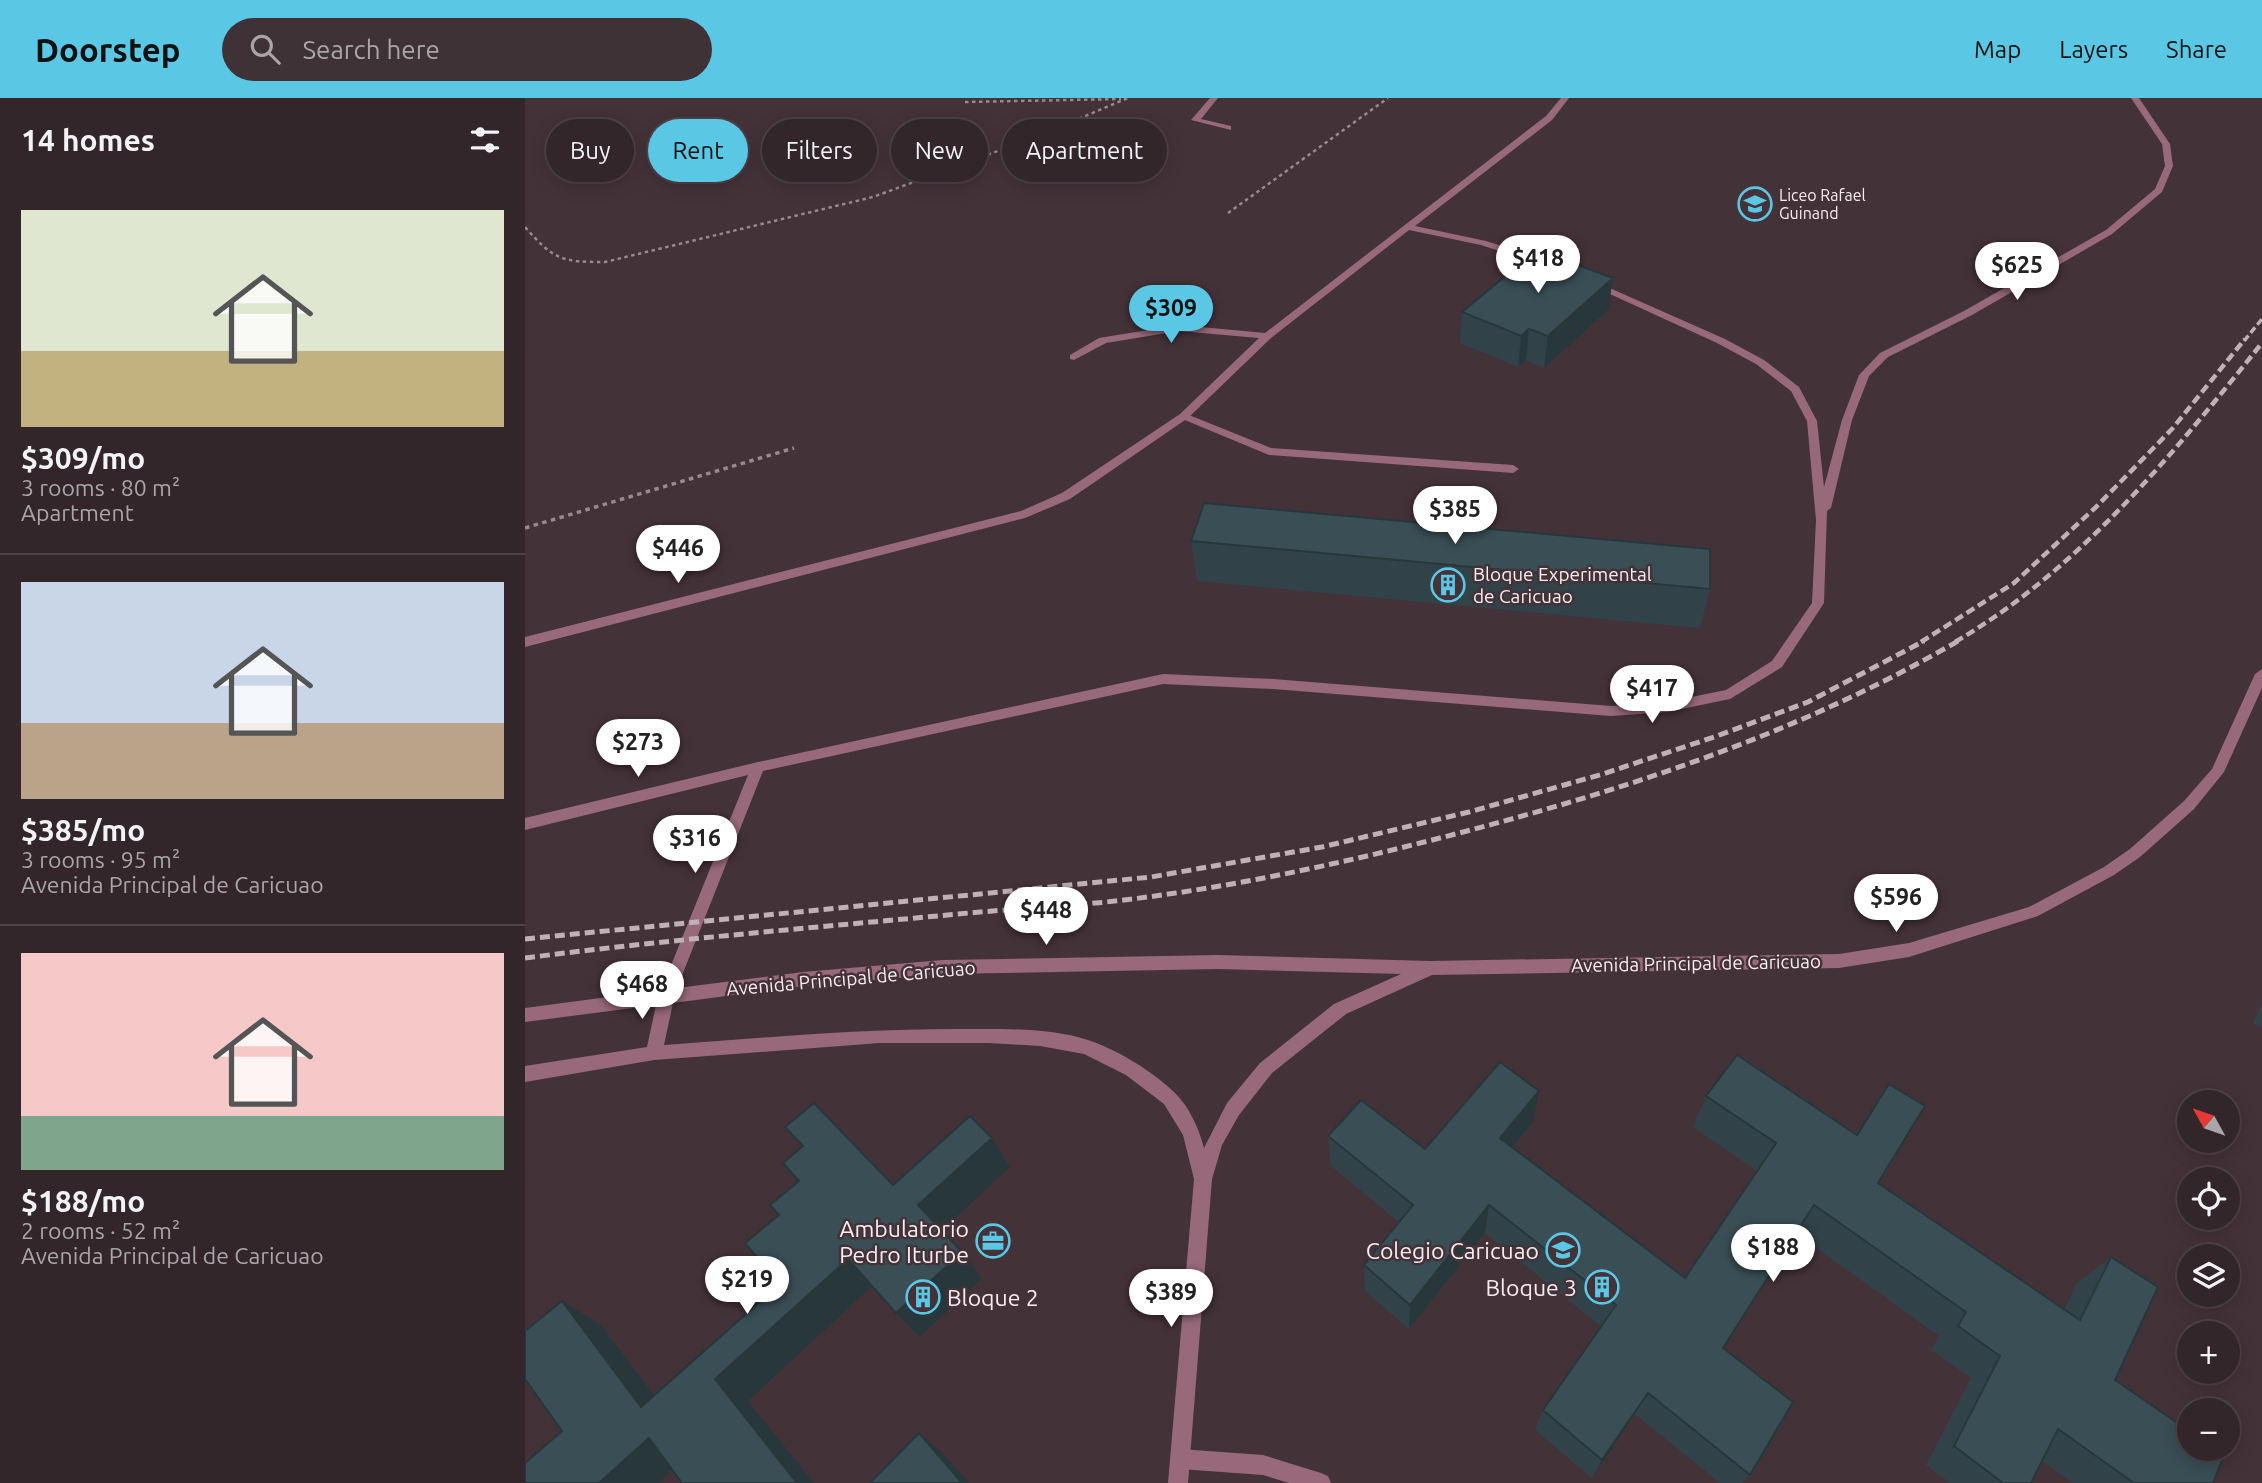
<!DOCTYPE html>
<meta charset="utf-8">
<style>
body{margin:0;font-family:Ubuntu,sans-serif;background:#3e3237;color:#f1f3f6;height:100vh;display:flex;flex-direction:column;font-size:26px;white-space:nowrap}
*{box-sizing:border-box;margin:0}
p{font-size:23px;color:#a9a5a9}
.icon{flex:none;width:38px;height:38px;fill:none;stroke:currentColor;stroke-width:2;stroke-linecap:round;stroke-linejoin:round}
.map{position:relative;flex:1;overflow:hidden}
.details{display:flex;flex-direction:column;background:#33262b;width:525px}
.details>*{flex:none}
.hud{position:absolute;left:21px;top:21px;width:665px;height:63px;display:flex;gap:14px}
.needle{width:46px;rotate:310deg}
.controls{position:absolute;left:1652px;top:992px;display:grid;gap:14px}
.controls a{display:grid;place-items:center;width:63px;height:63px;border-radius:50%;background:#33262b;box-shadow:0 4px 18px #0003,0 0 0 2px #4e4347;font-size:35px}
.price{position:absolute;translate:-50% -60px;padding:0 16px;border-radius:24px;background:#fff;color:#222;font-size:23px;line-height:46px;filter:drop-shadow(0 2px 4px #0008)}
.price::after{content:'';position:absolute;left:50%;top:42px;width:21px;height:16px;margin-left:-10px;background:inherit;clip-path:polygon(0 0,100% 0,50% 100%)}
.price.selected{background:#5ac8e5;color:#111}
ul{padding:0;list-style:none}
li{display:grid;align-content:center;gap:14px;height:371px;padding:0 21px}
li+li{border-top:2px solid #4e4347}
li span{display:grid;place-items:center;height:217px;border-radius:0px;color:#555}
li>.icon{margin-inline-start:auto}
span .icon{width:126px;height:126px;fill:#fffc;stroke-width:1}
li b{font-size:30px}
h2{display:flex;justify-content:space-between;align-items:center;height:84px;padding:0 21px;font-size:30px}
.chip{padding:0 24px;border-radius:32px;background:#33262b;box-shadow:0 4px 18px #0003,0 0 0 2px #4e4347;font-size:24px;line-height:63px}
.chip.selected{background:#5ac8e5;color:#111}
header{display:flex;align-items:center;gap:42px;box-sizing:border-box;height:98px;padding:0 35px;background:#5ac8e5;color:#111}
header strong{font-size:33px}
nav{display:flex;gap:38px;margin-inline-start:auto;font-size:24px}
.search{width:490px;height:63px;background:#3e3237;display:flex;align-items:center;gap:18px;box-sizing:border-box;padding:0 24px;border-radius:38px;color:#a9a5a9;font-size:26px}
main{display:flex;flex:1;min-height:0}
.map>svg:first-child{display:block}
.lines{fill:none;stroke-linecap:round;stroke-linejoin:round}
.path-far1{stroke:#98898e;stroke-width:2.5;stroke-dasharray:3.5 3.5;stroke-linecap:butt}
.path{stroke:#98898e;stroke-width:3.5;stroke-dasharray:4.5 4.5;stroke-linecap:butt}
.service{fill:#98697b;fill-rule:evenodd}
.minor{fill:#98697b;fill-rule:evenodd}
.rail-far2{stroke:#bfb1b6;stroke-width:3.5;stroke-dasharray:7 3.5;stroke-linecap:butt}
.rail-far1{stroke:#bfb1b6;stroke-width:4.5;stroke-dasharray:9 4.5;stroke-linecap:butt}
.rail{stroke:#bfb1b6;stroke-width:5;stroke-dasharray:10 5;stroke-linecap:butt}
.wall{fill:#314349}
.shaded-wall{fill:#28373c}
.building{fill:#394e55;stroke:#28373c;stroke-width:2}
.labels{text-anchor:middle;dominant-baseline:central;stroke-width:5;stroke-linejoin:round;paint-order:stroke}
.far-poi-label{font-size:16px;fill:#f8ecf0;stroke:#443239;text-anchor:start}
.poi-label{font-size:19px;fill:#f8ecf0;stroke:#443239;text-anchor:start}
.street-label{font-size:19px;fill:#f8ecf0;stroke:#443239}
.near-poi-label{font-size:23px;fill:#f8ecf0;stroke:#443239;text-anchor:end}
</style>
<header>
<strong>Doorstep</strong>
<div class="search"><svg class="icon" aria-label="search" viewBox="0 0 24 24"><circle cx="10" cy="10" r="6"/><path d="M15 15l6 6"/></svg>Search here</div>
<nav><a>Map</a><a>Layers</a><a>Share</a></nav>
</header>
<main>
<section class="details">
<h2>14 homes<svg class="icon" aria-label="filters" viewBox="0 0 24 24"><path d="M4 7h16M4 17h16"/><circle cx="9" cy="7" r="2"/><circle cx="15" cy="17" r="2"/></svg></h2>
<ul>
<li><span style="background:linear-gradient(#dfe7d0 65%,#c2b280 0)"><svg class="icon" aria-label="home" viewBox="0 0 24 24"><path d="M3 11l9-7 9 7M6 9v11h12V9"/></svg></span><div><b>$309/mo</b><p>3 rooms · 80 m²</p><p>Apartment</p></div></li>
<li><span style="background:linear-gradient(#c9d6e8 65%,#b9a48a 0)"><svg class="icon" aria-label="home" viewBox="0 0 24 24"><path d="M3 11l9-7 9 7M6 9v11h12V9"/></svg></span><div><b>$385/mo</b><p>3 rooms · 95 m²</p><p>Avenida Principal de Caricuao</p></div></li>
<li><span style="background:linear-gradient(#f6c9c9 75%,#7fa58c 0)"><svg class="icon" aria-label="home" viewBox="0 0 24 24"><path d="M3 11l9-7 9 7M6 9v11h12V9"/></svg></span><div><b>$188/mo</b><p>2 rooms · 52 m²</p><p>Avenida Principal de Caricuao</p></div></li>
</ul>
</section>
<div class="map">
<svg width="1737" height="1385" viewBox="0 0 1737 1385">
<rect width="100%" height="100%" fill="#443239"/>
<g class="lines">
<path class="path-far1" d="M440,4l156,-3
M703,115l160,-115
M0,129c29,33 36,35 80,35l268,-65 160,-59 95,-40"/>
<path class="path" d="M0,430l269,-80"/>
<path class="service" d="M659,315l87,35 242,17 6,4 -6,4 -244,-18 -89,-37 -1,-2z
M655,1351l83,6 58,18 7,3 3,7h-42l-26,-8 -83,-6 -7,-3 -3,-7 3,-7z"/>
<path class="minor" d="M685,0h8l-17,21 30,7v4l-40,-10z
M1036,0h8l-17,22 -137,106 71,15 63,20v4h-6l-62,-20 -72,-15 -138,108 -83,80 -118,81 -45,19 -500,129v-10l496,-126 41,-18 118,-79 79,-76 -80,-7 -73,12 -32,17 -4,-1v-4l29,-17 80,-13 86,8 281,-217z
M1606,0h8l31,46 3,22 -11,26 -50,42 -140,81 -84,42 -19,19 -17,44 -21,88 -4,3 -3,92 -42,64 -52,32 -63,13 -56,4 -338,-27 -110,-5 -400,87 -86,217 126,-16 140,-12 275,-5 212,6 409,-7 70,-11 120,-36 75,-40 26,-18 54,-48 28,-32 43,-95 7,-5v19l-38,84 -30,37 -54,48 -26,18 -76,41 -129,41 -70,11 -407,7 -86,39 -74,59 -33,42 -17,30 -10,34 -24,304h-20l26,-304 -11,-44 -19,-31 -38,-29 -42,-21 -44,-8 -51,-3h-109l-226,17 -129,22v-16l122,-19 9,-42 -131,17v-14l136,-18 87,-215 -223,55v-12l233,-56 405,-88 110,5 338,27 56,-4 59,-12 46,-29 40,-58 4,-83 -9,-99 -16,-30 -35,-27 -39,-21 -129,-59 8,-2 129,57 39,21 35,27 18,34 7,66 18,-67 17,-45 21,-22 84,-42 142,-81 49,-41 10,-23 -3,-22zM693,871l183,5 -67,30 -74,59 -33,40 -23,45c-5,-19 -15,-42 -30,-56 -22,-21 -56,-42 -86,-52 -41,-13 -89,-11 -132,-11 -98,0 -195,9 -292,16l9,-42 130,-17 140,-12z"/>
<path class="rail-far2" d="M1719,243l18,-22"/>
<path class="rail-far1" d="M1396,544l93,-59 82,-76 76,-78 73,-90
M1430,544c124,-72 218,-188 307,-299"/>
<path class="rail" d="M0,841l626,-62 171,-30 147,-35 134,-38 111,-37 94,-35 116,-61
M0,860c148,-19 296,-31 444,-45 54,-5 109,-7 163,-14 113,-14 225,-39 335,-68 171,-45 338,-101 491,-190"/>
</g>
<path class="wall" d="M1083,212l-64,58 -18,-8 -8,7 -58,-24 2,-31z
M666,443l519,48 -10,39 -503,-47z
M1737,906v23l-9,-4z
M1364,986l-11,99 186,127 13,-27 34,-26 4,123 98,103h-140l-31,-22 -11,22h-81l-24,-18 45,-87 -40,-28 8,-14 -143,-103 -73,115 27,127 -8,8h-22l-85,-69 -43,64 -57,-48 8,-20 58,-84 -116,-93 -76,96 -44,-38 -1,-26 35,-43 -68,-56 -3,-30 97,13 114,-58 -6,31 -21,26 173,130 72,-107 -64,-44 13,-31 150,38z"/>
<path class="shaded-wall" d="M1088,180l-5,32 -64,58 4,-32z
M1004,231l-3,31 -8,7 3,-31z
M1014,993l-6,31 -38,46 5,-30z
M467,1040l18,29 -71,66 -21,-28z
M964,1107l-4,28 -76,96 1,-24z
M437,1154l20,26 -62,59 -24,-24z
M323,1161l25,26 -125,116 66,82h-17l-82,-104z
M37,1203l39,24 77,102 -37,-20z
M1123,1295l-13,21 -43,64 10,-18z
M394,1335l24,20 26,30h-7z
M124,1340l37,19 -28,26h-59z"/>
<path class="building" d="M1012,152l76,28 -65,58 -19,-7 -8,7 -59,-24z
M679,405l506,46v40l-519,-48z
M1212,957l120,80 32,-51 36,22 -47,77 202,137 31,-63 47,30 -43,93 74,51v18h27l8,6 -11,28h-79l-76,-54 -27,54h-28l-49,-37 46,-90 -42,-30 8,-14 -152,-107 -91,143 70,54 -43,73 -102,-82 -46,67 -59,-50 73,-105 -127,-100 -79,100 -46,-40 49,-60 -85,-69 33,-36 64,49 75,-87 39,29 -39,47 185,140 91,-135 -70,-47z
M289,1005l79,82 77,-69 22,22 -74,67 44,47 -66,61 -48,-54 -133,120 82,104h-115l-33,-45 -50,45h-74v-20l37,-32 -37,-52v-48l37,-30 79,106 139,-123 -35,-41 34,-28 -9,-10 29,-24 -16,-18 20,-17 -18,-19z
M394,1335l43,50h-92z"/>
<defs>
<symbol id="school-ring" viewBox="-11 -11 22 22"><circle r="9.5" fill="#443239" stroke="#5ac8e5" stroke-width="1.5"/><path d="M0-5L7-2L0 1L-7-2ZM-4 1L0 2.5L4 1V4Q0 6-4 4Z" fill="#5ac8e5"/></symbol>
<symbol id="building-ring" viewBox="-11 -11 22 22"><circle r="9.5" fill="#443239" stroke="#5ac8e5" stroke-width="1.5"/><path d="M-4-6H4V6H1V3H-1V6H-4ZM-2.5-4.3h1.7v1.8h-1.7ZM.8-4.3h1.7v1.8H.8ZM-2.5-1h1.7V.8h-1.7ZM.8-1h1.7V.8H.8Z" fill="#5ac8e5"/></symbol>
<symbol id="office-ring" viewBox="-11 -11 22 22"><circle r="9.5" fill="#443239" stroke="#5ac8e5" stroke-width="1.5"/><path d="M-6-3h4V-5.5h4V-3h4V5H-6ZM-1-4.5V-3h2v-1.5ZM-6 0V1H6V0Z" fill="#5ac8e5"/></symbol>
</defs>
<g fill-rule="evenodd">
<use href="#school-ring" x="1211" y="87" width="38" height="38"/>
<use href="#building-ring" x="904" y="468" width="38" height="38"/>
<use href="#office-ring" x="449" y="1124" width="38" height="38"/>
<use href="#school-ring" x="1019" y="1133" width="38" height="38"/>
<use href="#building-ring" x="1058" y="1170" width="38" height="38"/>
<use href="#building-ring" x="379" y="1180" width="38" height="38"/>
</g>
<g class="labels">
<g class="far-poi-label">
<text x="1254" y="97">Liceo Rafael<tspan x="1254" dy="18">Guinand</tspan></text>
</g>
<g class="poi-label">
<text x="948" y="476">Bloque Experimental<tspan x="948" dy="22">de Caricuao</tspan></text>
</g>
<g class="street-label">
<text transform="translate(1171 865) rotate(-1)">Avenida Principal de Caricuao</text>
<text transform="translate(326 880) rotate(-5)">Avenida Principal de Caricuao</text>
</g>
<g class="near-poi-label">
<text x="444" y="1130">Ambulatorio<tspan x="444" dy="26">Pedro Iturbe</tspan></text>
<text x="1014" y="1152">Colegio Caricuao</text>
<text x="1052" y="1189">Bloque 3</text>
<text x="422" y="1199" text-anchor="start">Bloque 2</text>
</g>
</g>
</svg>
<div class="controls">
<a><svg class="needle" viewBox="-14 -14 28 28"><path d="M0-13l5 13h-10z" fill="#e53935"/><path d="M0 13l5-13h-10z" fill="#a9a5a9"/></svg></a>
<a><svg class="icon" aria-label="locate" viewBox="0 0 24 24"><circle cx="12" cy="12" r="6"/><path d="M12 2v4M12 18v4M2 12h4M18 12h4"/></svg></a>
<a><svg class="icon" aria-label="layers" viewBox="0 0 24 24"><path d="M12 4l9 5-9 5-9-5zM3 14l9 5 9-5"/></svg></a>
<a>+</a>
<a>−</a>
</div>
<b class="price" style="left:1013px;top:197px">$418</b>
<b class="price" style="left:1492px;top:204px">$625</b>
<b class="price selected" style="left:646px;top:247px">$309</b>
<b class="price" style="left:930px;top:448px">$385</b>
<b class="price" style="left:153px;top:487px">$446</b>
<b class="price" style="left:1127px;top:627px">$417</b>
<b class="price" style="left:113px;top:681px">$273</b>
<b class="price" style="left:170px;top:777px">$316</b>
<b class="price" style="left:1371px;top:836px">$596</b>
<b class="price" style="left:521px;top:849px">$448</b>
<b class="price" style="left:117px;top:923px">$468</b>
<b class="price" style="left:1248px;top:1186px">$188</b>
<b class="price" style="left:222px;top:1218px">$219</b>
<b class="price" style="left:646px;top:1231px">$389</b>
<div class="hud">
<a class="chip">Buy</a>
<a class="chip selected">Rent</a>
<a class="chip">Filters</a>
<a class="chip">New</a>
<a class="chip">Apartment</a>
</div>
</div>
</main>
